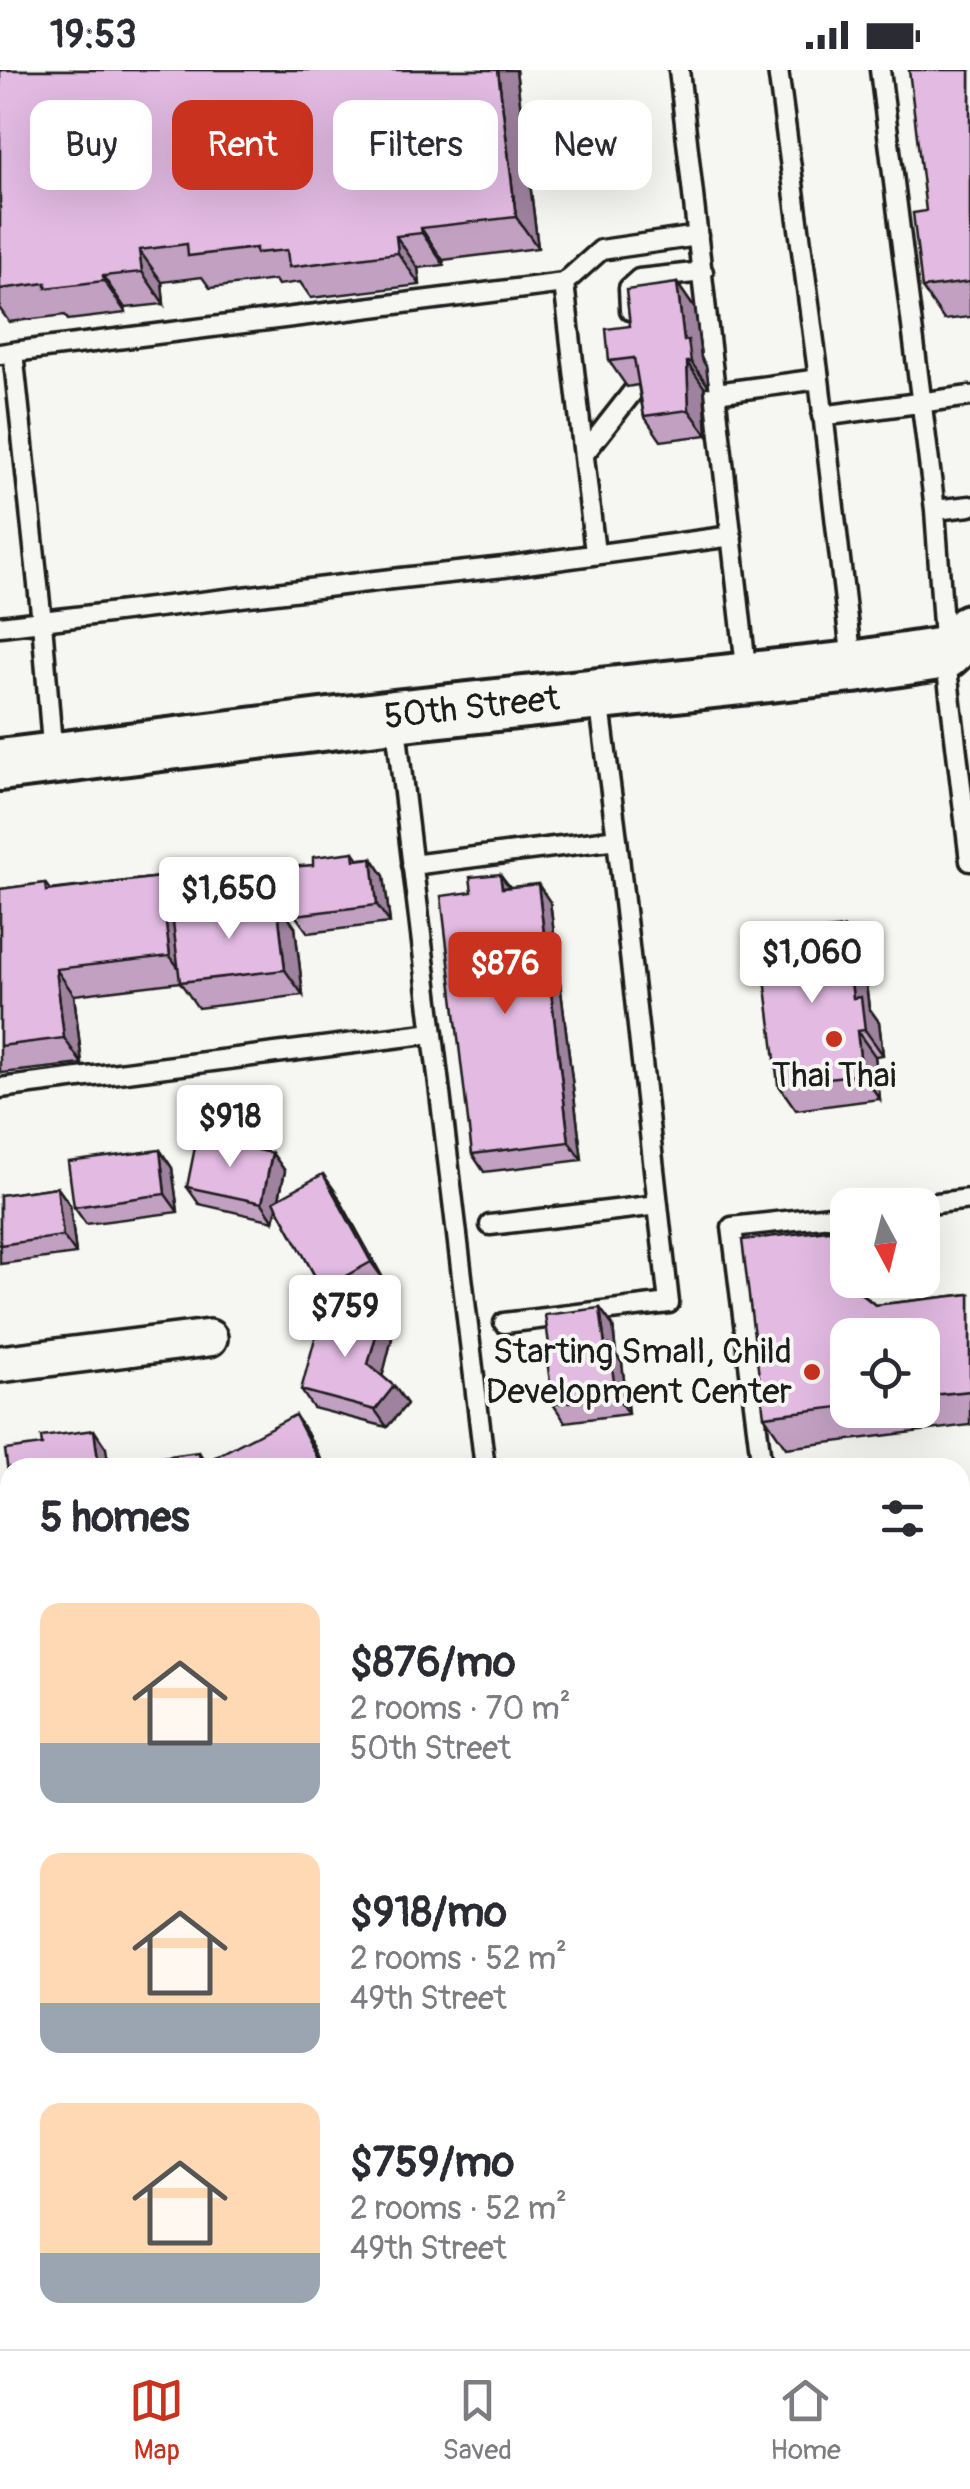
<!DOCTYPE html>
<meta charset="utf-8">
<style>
body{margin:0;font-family:Pangolin,sans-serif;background:#f2f2f3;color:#2b2b33;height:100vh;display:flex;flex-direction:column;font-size:38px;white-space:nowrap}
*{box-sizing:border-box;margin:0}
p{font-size:32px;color:#7c7c81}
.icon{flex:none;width:55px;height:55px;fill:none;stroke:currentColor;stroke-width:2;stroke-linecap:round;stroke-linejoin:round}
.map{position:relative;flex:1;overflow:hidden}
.drawer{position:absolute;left:0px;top:1388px;width:970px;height:892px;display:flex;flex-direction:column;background:#fff;border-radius:30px 30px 0 0;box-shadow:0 10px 40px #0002}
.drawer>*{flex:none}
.top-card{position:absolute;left:30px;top:30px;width:910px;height:90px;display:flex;gap:20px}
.needle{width:65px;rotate:173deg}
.fabs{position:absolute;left:830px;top:1118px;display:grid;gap:20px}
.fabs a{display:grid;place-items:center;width:110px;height:110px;border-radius:20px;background:#fff;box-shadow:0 10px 40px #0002;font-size:50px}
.price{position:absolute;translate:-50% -85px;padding:0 22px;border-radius:10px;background:#fff;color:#222;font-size:32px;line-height:65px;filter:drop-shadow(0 2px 5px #0008)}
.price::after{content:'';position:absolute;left:50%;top:60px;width:30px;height:22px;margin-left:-15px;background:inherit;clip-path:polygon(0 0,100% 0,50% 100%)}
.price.selected{background:#c8321e;color:#fff}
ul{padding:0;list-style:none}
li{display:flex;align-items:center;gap:30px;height:250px;padding:0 40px}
li span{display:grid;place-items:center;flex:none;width:280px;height:200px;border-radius:20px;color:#555}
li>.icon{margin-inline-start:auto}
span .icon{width:120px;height:120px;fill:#fffc;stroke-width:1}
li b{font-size:42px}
h2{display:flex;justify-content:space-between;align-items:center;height:120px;padding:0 40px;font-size:42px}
.chip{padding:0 35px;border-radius:20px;background:#fff;box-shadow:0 10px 40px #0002;font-size:35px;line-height:90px}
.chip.selected{background:#c8321e;color:#fff}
.status{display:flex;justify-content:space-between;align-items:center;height:70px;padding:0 50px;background:#fff;direction:ltr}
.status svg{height:28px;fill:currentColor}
.tabs{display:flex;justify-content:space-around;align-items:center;height:140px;border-top:2px solid #e1e1e2;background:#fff;font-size:28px;color:#7c7c81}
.tabs a{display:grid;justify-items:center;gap:5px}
.tabs .selected{color:#c8321e}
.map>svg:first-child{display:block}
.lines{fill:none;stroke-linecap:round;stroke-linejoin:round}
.lane-casing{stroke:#1c1c1c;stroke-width:25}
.street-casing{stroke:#1c1c1c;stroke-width:42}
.secondary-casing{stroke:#1c1c1c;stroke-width:58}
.lane{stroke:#f6f6f2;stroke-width:18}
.street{stroke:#f6f6f2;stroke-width:35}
.secondary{stroke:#f6f6f2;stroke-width:50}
.wall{fill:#c2a0c2;stroke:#1c1c1c;stroke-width:2.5;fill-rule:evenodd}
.shaded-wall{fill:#9e829e;stroke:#1c1c1c;stroke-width:2.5}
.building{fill:#e2bae2;stroke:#1c1c1c;stroke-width:2.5}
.poi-dot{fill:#c8321e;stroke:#f6f6f2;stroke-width:4}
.labels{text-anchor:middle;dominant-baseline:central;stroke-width:8;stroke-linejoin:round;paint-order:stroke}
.street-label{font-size:35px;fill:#1c1c1c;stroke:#f6f6f2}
.poi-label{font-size:35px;fill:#1c1c1c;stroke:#f6f6f2}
</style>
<div class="status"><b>19:53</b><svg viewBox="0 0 49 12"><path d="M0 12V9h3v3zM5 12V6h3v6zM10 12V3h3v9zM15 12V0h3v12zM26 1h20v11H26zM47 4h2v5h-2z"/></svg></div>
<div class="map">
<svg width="970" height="2279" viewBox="0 0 970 2279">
<rect width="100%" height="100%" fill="#f6f6f2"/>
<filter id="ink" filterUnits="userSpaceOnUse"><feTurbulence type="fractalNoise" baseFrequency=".01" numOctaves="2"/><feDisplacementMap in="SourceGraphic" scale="20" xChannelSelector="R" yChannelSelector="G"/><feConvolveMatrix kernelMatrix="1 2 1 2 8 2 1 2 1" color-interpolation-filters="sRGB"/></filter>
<g filter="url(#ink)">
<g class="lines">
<defs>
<path id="lane" d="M679,0l68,606
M778,0l41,309 33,283
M880,0l55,440 10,143 25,208
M564,213l31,270
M630,240l-1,-22 10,-9 64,-7
M13,282l551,-69 37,-33 97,-14
M0,284l13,-2 29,270 11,136
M716,323l103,-14
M822,346l148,-20
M584,384l54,-69
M935,440l35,-4
M0,556l392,-47 112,-12 228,-31
M395,648l90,750
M412,795l205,-26
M0,1018l433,-55
M920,1135l50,-6
M490,1155l168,-20
M504,1253l165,-20 -52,-464 -18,-141
M762,1398l-30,-241 116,-13
M960,1443l10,-1
M0,1561l10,-2
M960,1970l10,-1
M0,2089l10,-1"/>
<path id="street" d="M0,1294l209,-26
M0,1710l10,83
M960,1711l10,-1
M0,1830l10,-1
M960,2225l10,-1
M521,2279l74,-9"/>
<g id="secondary">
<path id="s1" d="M0,695l394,-49 459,-49 92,-14 25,-23"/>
</g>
</defs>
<use href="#lane" class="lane-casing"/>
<use href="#street" class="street-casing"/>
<use href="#secondary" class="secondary-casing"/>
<use href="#lane" class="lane"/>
<use href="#street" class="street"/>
<use href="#secondary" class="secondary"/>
</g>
<path class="wall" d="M0,0h516l22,178 -95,12 1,5 -26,3 2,17 -109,13 -11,-16 -22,3 -3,-5 -65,8 -8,-11 -40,5 2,22 -39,4 1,5 -58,7 -3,-5 -56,7 -9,-13z
M970,0v247l-26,3 -22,-32 4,-77z
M677,213l18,26 6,49 5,8 3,21h-5l3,48 -46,6 -17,-25 -6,-31 -11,2 -18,-26 21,-35z
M354,782l5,7 13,-1 12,18 6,47 -82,10 -13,-18 18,-50z
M500,804l10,13 40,15 32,258 -98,12 -12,-18v-262z
M160,807l18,25 1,11 116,14 8,68 -105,13 -18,-26 -106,13 8,69 -80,9 -2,-2v-182l45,-6 5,7z
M844,858l18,26 7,54 10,14 4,33 -8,1 5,43 -84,11 -18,-26z
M160,1080l12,18 6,44 -92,12 -12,-17z
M272,1083l13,18 -6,27 56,-7 49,89 -50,27 -12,-18 -45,-82 -3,14 -75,-17 -12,-17z
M57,1117l13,18 6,49 -76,10v-69z
M837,1159l11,15v36l27,25 95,-11v131l-184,23 -22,-32zM848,1265h74v75h-74z
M600,1238l13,18 3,29 6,8 6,51 -63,8 -12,-18 -3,-52z
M380,1251l12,17 -10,38 12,10 13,18 -20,23 -74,-19 -12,-18z
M970,1534v82l-10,2v-82z
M970,1779v98h-5l-5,-7v-90z
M10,1924v96l-10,1v-96z
M960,2027l10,14v92l-10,1z
M10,2127v123l-10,1v-123z"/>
<path class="shaded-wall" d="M498,0h18l22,178 -22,-31z
M421,158l22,32 1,5 -22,-32z
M396,166l22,32 2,17 -22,-32z
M139,180l23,32 2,22 -22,-32z
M103,206l22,32 1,5 -22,-32z
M677,213l18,26 6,49 5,8 3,21 -18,-25 -7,-21z
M687,292l17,25 3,48 -18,-25z
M372,788l12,18 6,47 -13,-18z
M500,804l12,17 -10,-3z
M160,807l18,25 10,79 -18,-25z
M538,814l12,18 32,258 -13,-18z
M277,831l18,26 8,68 -18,-25z
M844,858l18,26 7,54 10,14 4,33 -18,-25 -12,-32z
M56,899l18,26 8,69 -18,-26z
M857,961l18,25 5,43 -18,-25z
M160,1080l12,18 6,44 -13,-18z
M272,1083l13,18 -11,50 -12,-18z
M323,1104l12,17 49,89 -13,-18z
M57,1117l13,18 6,49 -13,-18z
M837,1159l11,15v36h13l4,31 -22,-32z
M600,1238l13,18 3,29 6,8 6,51 -12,-18 -11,-50z
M380,1251l12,17 -11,44 -13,-18z
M394,1316l13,18 -20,23 -12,-17z
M295,1345l12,18 19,35h-3z
M94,1360l12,18 3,20h-10z
M199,1382l10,16h-8z
M0,1983l9,13 1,21 -10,-15z
M960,2027l10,14v68l-3,-4 -7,-58z"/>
<path class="building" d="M0,0h498l18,147 -95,11 1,5 -26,3 2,17 -109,14 -2,-17 -31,3v-5l-68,8 -1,-12 -48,6 3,22 -39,4 1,5 -58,7v-5l-46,6z
M909,0h61v212l-48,6 -9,-75 13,-2z
M677,213l7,58 4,-1 3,22h-4l2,48 -45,6 -10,-58 -25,3 -3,-32 24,-3 -4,-36z
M354,782l1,8 17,-2 5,47 -82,10 -6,-48 24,-2v-8z
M500,804l2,14 36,-4 31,258 -97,12 -31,-258 31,-4 -2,-15z
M160,807l10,79 -114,13 8,69 -64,8v-157l45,-6 1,8z
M277,831l8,69 -105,12 -8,-68z
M844,858l9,70 8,-1 4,33 -8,1 5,43 -84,10 -18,-146z
M197,1067l75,16 -10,50 -75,-16z
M160,1080l5,44 -91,13 -6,-45z
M323,1104l48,88 -49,27 -48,-88z
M57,1117l6,49 -63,9v-50z
M837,1159l6,50 32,26 95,-11v97l-48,5v-61h-74v71l-84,10 -22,-176z
M324,1235l56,16 -12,43 26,22 -19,24 -74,-20z
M600,1238l5,38 4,-1 7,51 -63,8 -7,-51 4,-1 -5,-37z
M295,1345l28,53h-102l-6,-11z
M94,1360l5,38h-89v19l-5,-37 37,-5 -1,-8z
M199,1382l2,16h-85v-5z
M970,1534v63l-10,1v-62z
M970,1779v70l-10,1v-70z
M10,1924v44l-10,1v-44z
M960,2047l7,58 -7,1z
M10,2127v96l-10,1v-96z"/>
</g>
<g class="poi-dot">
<circle cx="834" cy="969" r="10"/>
<circle cx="812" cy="1302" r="10"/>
</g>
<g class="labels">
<g class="street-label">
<text stroke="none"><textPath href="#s1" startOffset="475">50th Street</textPath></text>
</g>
<g class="poi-label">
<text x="834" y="1006">Thai Thai</text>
<text x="792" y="1282" text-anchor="end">Starting Small, Child<tspan x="792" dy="40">Development Center</tspan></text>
</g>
</g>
</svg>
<div class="fabs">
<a><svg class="needle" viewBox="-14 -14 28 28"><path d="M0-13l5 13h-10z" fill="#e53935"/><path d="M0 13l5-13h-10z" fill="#7c7c81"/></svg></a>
<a><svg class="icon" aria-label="locate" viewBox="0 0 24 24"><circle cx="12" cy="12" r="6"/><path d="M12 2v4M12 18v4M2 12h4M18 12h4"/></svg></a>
</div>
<b class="price" style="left:229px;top:872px">$1,650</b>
<b class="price" style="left:812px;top:936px">$1,060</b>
<b class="price selected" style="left:505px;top:947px">$876</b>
<b class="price" style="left:230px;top:1100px">$918</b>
<b class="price" style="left:345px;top:1290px">$759</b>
<div class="top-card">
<a class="chip">Buy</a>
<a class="chip selected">Rent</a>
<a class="chip">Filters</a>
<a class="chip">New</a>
</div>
<section class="drawer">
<h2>5 homes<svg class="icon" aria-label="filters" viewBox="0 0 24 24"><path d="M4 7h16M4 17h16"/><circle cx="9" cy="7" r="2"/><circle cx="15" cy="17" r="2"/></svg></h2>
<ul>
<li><span style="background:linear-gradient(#ffd9b3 70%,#9aa5b1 0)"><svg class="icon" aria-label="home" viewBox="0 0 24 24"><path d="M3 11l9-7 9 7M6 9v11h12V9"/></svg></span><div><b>$876/mo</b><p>2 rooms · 70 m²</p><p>50th Street</p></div></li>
<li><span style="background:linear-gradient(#ffd9b3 75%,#9aa5b1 0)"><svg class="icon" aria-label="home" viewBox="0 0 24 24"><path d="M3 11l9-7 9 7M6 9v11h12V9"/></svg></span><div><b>$918/mo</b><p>2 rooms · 52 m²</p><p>49th Street</p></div></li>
<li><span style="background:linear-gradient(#ffd9b3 75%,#9aa5b1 0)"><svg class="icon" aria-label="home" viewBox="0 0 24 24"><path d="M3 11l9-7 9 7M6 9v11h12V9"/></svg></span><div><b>$759/mo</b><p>2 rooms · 52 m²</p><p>49th Street</p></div></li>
</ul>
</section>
</div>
<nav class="tabs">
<a class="selected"><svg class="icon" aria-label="map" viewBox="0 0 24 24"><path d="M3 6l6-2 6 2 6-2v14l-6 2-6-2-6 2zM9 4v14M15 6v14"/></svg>Map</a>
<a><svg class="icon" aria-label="saved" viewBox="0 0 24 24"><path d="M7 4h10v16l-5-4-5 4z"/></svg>Saved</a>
<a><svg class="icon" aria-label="home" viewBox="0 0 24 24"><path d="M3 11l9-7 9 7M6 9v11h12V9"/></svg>Home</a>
</nav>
